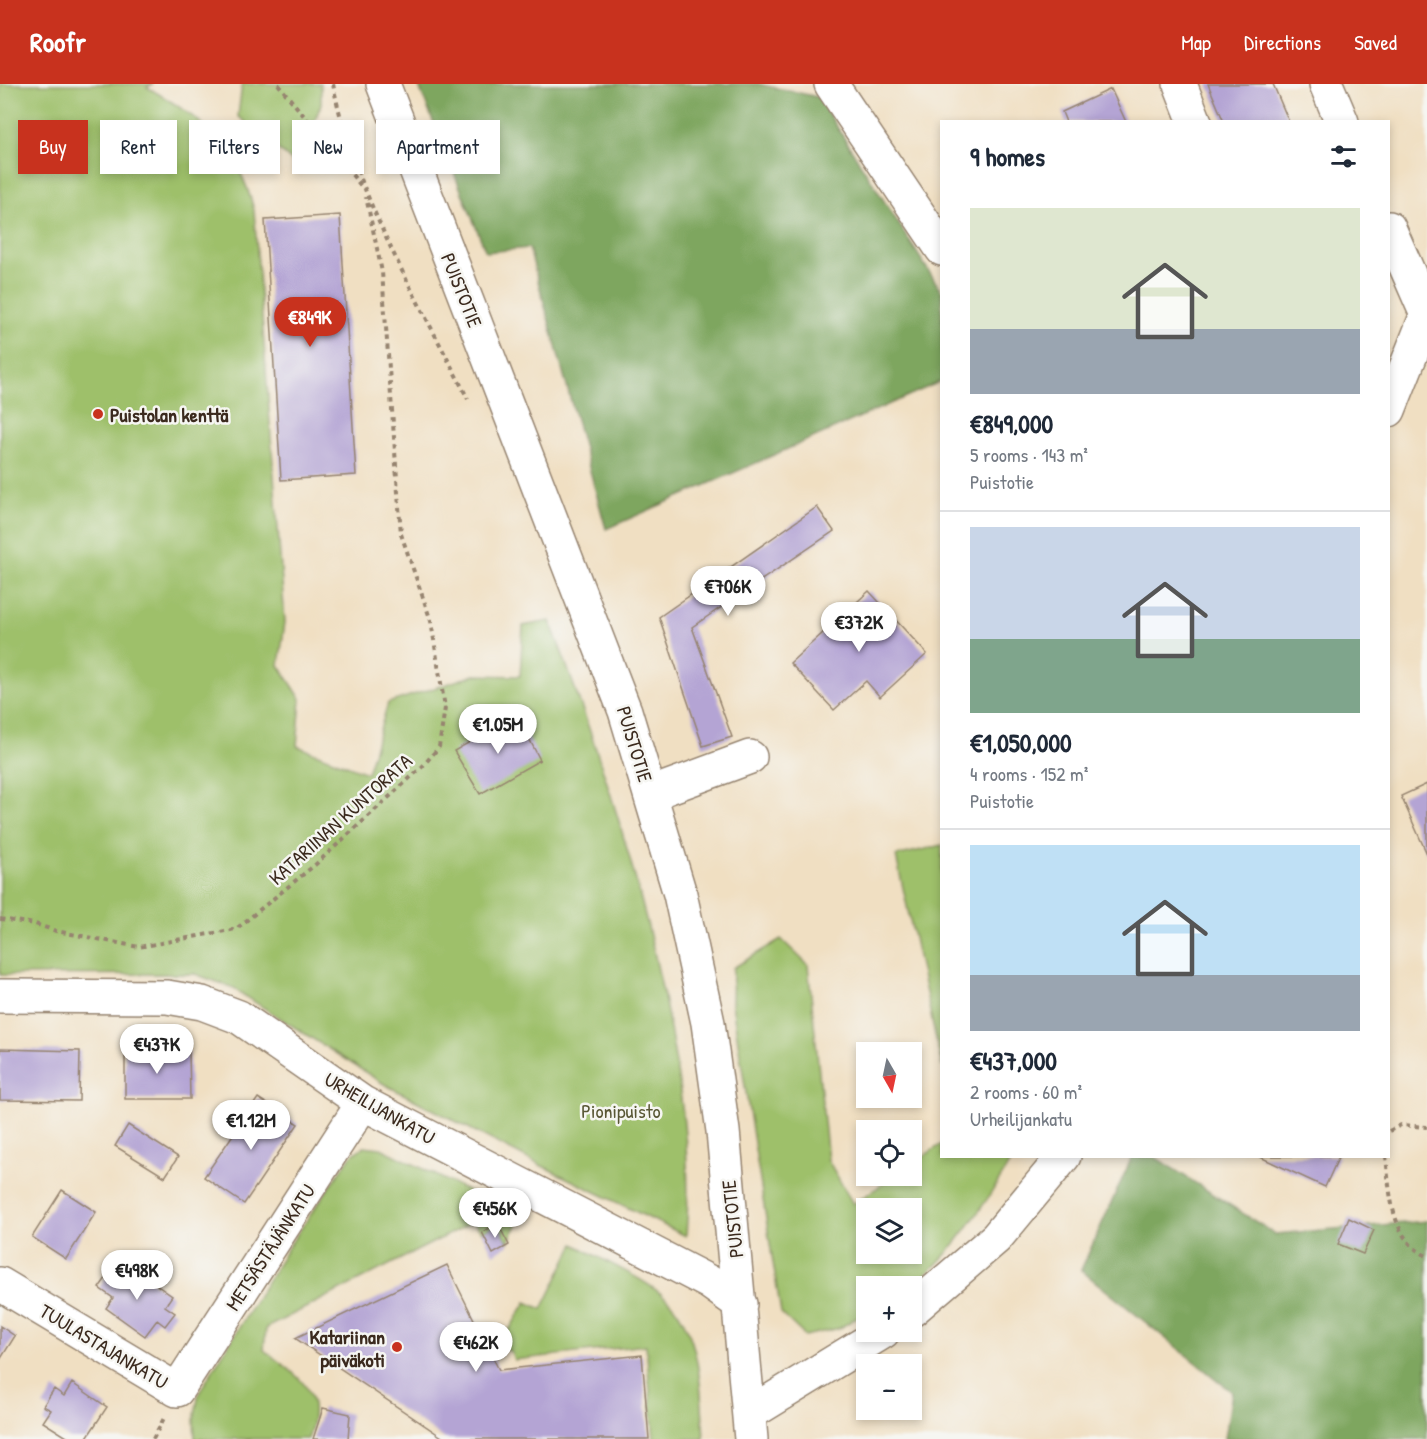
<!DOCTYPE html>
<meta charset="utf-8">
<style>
body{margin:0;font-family:"Patrick Hand",sans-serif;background:#f2f2f3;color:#1f2937;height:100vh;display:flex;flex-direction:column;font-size:22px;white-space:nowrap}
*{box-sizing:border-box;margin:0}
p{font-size:20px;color:#747a83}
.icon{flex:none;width:33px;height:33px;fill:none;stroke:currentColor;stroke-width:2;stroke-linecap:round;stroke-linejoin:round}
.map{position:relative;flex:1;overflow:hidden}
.sheet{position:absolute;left:940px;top:36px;width:450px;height:1038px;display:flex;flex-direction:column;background:#fff;border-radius:0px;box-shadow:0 3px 9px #0003}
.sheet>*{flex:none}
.top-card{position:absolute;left:18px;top:36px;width:570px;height:54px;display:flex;gap:12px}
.needle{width:39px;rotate:171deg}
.buttons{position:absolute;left:856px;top:958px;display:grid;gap:12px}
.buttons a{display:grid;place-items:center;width:66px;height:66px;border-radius:0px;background:#fff;box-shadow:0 3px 9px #0003;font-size:30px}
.price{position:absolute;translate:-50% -51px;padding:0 14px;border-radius:21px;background:#fff;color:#222;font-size:20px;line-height:39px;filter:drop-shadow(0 2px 3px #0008)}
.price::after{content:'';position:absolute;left:50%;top:36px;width:18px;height:14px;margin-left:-9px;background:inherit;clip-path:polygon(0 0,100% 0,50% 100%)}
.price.on{background:#c8321e;color:#fff}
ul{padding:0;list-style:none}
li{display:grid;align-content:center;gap:12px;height:318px;padding:0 30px}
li+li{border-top:2px solid #e0e1e3}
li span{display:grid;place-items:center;height:186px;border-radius:0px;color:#555}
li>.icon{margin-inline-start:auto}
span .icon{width:108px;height:108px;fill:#fffc;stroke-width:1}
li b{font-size:26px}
h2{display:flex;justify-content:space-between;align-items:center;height:72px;padding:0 30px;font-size:26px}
.tag{padding:0 21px;border-radius:0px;background:#fff;box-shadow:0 3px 9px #0003;font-size:21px;line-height:54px}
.tag.on{background:#c8321e;color:#fff}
header{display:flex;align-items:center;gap:36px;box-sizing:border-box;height:84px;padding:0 30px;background:#c8321e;color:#fff}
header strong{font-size:28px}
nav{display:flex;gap:33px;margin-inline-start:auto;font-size:21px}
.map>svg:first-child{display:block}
.green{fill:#9ec06a;stroke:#6c7544;stroke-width:1.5;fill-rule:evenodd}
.forest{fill:#7ea65e;stroke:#5c683e;stroke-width:1.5}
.building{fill:#b4a4d4}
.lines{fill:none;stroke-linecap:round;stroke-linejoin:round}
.minor-casing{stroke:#968470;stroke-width:36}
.path{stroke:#968470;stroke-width:4;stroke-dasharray:4.5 4.5;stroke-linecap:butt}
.minor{stroke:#fff;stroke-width:33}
.poi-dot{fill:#c8321e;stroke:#f6f6f2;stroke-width:2}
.labels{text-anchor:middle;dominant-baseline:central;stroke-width:5;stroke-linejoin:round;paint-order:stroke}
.street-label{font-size:20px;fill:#3b2a1e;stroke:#f6f6f2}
.poi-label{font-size:20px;font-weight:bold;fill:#3b2a1e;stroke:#f6f6f2;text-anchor:start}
.park-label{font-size:20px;fill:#595735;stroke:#f6f6f2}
</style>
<header>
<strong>Roofr</strong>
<nav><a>Map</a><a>Directions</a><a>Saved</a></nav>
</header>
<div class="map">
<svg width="1427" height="1355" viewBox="0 0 1427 1355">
<rect width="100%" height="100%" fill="#f6f6f2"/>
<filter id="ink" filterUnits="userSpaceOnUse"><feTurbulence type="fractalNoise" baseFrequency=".0167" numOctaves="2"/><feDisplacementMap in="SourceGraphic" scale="12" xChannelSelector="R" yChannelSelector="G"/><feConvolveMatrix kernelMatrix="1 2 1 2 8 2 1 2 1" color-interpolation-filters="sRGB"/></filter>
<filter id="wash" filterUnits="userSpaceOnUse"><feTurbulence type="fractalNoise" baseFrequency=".008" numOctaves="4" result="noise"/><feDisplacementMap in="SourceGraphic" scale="24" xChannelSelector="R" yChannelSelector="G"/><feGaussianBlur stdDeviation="1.35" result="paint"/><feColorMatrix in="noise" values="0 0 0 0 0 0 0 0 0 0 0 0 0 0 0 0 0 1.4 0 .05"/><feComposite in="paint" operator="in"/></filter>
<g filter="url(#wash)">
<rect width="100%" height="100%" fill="#f0dfc2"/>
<path class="green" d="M0,0h153l-6,3c56,33 90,57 107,123l31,412 -6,43 22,34 -4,47 70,27 21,-70 86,-28 46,1 3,-50 27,-5c51,133 94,267 120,407 12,69 22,138 16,208l-148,-72 -154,-80 -153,-97 -36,-13 -195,1z
M242,0h79v20l-23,62 -60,-50z
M942,761v221l-46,-210z
M781,855l27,26 20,195 25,44 42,-28h17v-12l30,-20v12l71,1c-18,32 -73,120 -109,130 -10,3 -26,0 -37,0v24l-27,17 -35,8 -24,-23 -49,-309 1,-36zM867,1125h45v45h-45z
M364,1062l17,2 140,69 -13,25 -10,-18 -16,8 -9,-10 -207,106 -2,22c34,27 62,40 44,89h-113l-1,-19 5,-27 90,-147 62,-90z
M574,1160c26,15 77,37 96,58 32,35 31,92 34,137h-50l-8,-94 -132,15 -3,-8 -11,-7 26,-43 16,7z"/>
<path class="forest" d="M418,0h340l60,13 124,195v89l-336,148 -77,-281 -43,4z
M1132,1073h23l120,77 152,-13v218h-202l7,-47 -151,-122z"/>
<g id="blocks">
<path class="building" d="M1208,0h65l16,38h-65z
M1111,5l15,33h-60l-4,-10z
M340,131l16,260 -75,5 -16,-260z
M817,423l17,24 -142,96 40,110 -29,9 -44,-129z
M869,507l58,63 -47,43 -14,-16 -32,29 -44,-47z
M517,631l23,45 -60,34 -26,-43z
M1427,700v70l-26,-58z
M0,965l80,2 -1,50 -79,-1z
M125,967h64l1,48h-65z
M258,1014l40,26 -54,80 -40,-27z
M128,1041l50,32 -13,20 -50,-31z
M1258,1072h81l-14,31z
M62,1106l34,22 -30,47 -34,-22z
M1349,1134l25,12 -11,24 -25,-10z
M498,1140l11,21 -16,9 -11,-22z
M447,1181l52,105 143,-15 7,84h-204l-150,-101z
M132,1184l40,28 -7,10 10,7 -10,13 -8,-6 -12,16 -39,-28 7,-10 -14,-10 12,-17 13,10z
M0,1242l15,10 -15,24z
M72,1299l35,24 -21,32h-16l-27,-17 8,-12 -8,-4 11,-17 10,7z
M323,1324l27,6 -2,25h-35z"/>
</g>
</g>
<g filter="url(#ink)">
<use href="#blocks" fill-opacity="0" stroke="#968470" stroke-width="1.5"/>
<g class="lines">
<defs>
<path id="minor" d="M383,0l242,627 55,183 28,129 15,108 28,308
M831,0l111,165
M1180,0l15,38
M1326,0l16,38
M1389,144l38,87
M1389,326l38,-96
M650,710l100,-37
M0,912l167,1 35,6 37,14 124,86 346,179 31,22
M0,1200l177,106 186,-287
M912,1226l84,-72 68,-82
M749,1330l134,-82"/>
</defs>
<use href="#minor" class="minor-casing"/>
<path class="path" d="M278,0l84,103
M333,0c22,112 84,213 135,315
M0,835l35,5 21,7 83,16 97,-18 80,-65 106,-97 17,-20 6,-39 -14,-87 -30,-87 -19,-262 -16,-75
M1389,1047l12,-6 26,2
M1386,1072c4,36 4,83 41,100
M153,1355l11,-21"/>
<use href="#minor" class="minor"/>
</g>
</g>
<g class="poi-dot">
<circle cx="98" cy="330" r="6"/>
<circle cx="397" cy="1263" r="6"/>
</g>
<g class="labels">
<g class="street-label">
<text transform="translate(462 206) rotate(68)">PUISTOTIE</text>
<text transform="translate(635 660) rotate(73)">PUISTOTIE</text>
<text transform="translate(340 735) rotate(-42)">KATARIINAN KUNTORATA</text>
<text transform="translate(380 1024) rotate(30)">URHEILIJANKATU</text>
<text transform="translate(732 1135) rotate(-96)">PUISTOTIE</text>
<text transform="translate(270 1163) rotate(-57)">METSÄSTÄJÄNKATU</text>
<text transform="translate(104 1262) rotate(31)">TUULASTAJANKATU</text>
</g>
<g class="poi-label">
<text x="110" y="330">Puistolan kenttä</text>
<text x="385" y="1252" text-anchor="end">Katariinan<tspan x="385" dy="23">päiväkoti</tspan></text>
</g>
<g class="park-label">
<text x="621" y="1026">Pionipuisto</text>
</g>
</g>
</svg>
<div class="buttons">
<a><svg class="needle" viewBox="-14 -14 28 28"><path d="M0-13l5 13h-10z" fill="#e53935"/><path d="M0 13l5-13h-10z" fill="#747a83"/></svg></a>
<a><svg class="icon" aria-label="locate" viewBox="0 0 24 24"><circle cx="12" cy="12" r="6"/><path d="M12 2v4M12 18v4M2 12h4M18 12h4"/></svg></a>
<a><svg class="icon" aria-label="layers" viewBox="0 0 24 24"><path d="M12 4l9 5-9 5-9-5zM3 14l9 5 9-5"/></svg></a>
<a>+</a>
<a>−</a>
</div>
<b class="price on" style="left:310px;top:264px">€849K</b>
<b class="price" style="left:728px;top:533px">€706K</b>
<b class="price" style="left:859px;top:569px">€372K</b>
<b class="price" style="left:498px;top:671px">€1.05M</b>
<b class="price" style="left:157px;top:991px">€437K</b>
<b class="price" style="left:251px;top:1067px">€1.12M</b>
<b class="price" style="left:495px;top:1155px">€456K</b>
<b class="price" style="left:137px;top:1217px">€498K</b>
<b class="price" style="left:476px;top:1289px">€462K</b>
<div class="top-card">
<a class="tag on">Buy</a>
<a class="tag">Rent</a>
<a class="tag">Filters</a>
<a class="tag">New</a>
<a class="tag">Apartment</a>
</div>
<section class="sheet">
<h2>9 homes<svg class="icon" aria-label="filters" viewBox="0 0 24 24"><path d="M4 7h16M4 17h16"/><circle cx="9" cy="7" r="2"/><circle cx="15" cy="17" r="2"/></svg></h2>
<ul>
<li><span style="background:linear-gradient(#dfe7d0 65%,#9aa5b1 0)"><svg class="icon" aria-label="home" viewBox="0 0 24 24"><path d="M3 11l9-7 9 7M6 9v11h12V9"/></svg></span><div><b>€849,000</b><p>5 rooms · 143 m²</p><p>Puistotie</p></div></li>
<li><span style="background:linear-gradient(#c9d6e8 60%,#7fa58c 0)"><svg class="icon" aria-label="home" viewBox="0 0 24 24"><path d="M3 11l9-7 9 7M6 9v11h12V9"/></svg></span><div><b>€1,050,000</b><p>4 rooms · 152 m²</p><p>Puistotie</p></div></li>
<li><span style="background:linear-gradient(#bfe0f5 70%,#9aa5b1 0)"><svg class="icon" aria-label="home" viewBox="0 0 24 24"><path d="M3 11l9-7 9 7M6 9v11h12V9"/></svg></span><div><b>€437,000</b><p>2 rooms · 60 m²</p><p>Urheilijankatu</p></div></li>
</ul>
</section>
</div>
